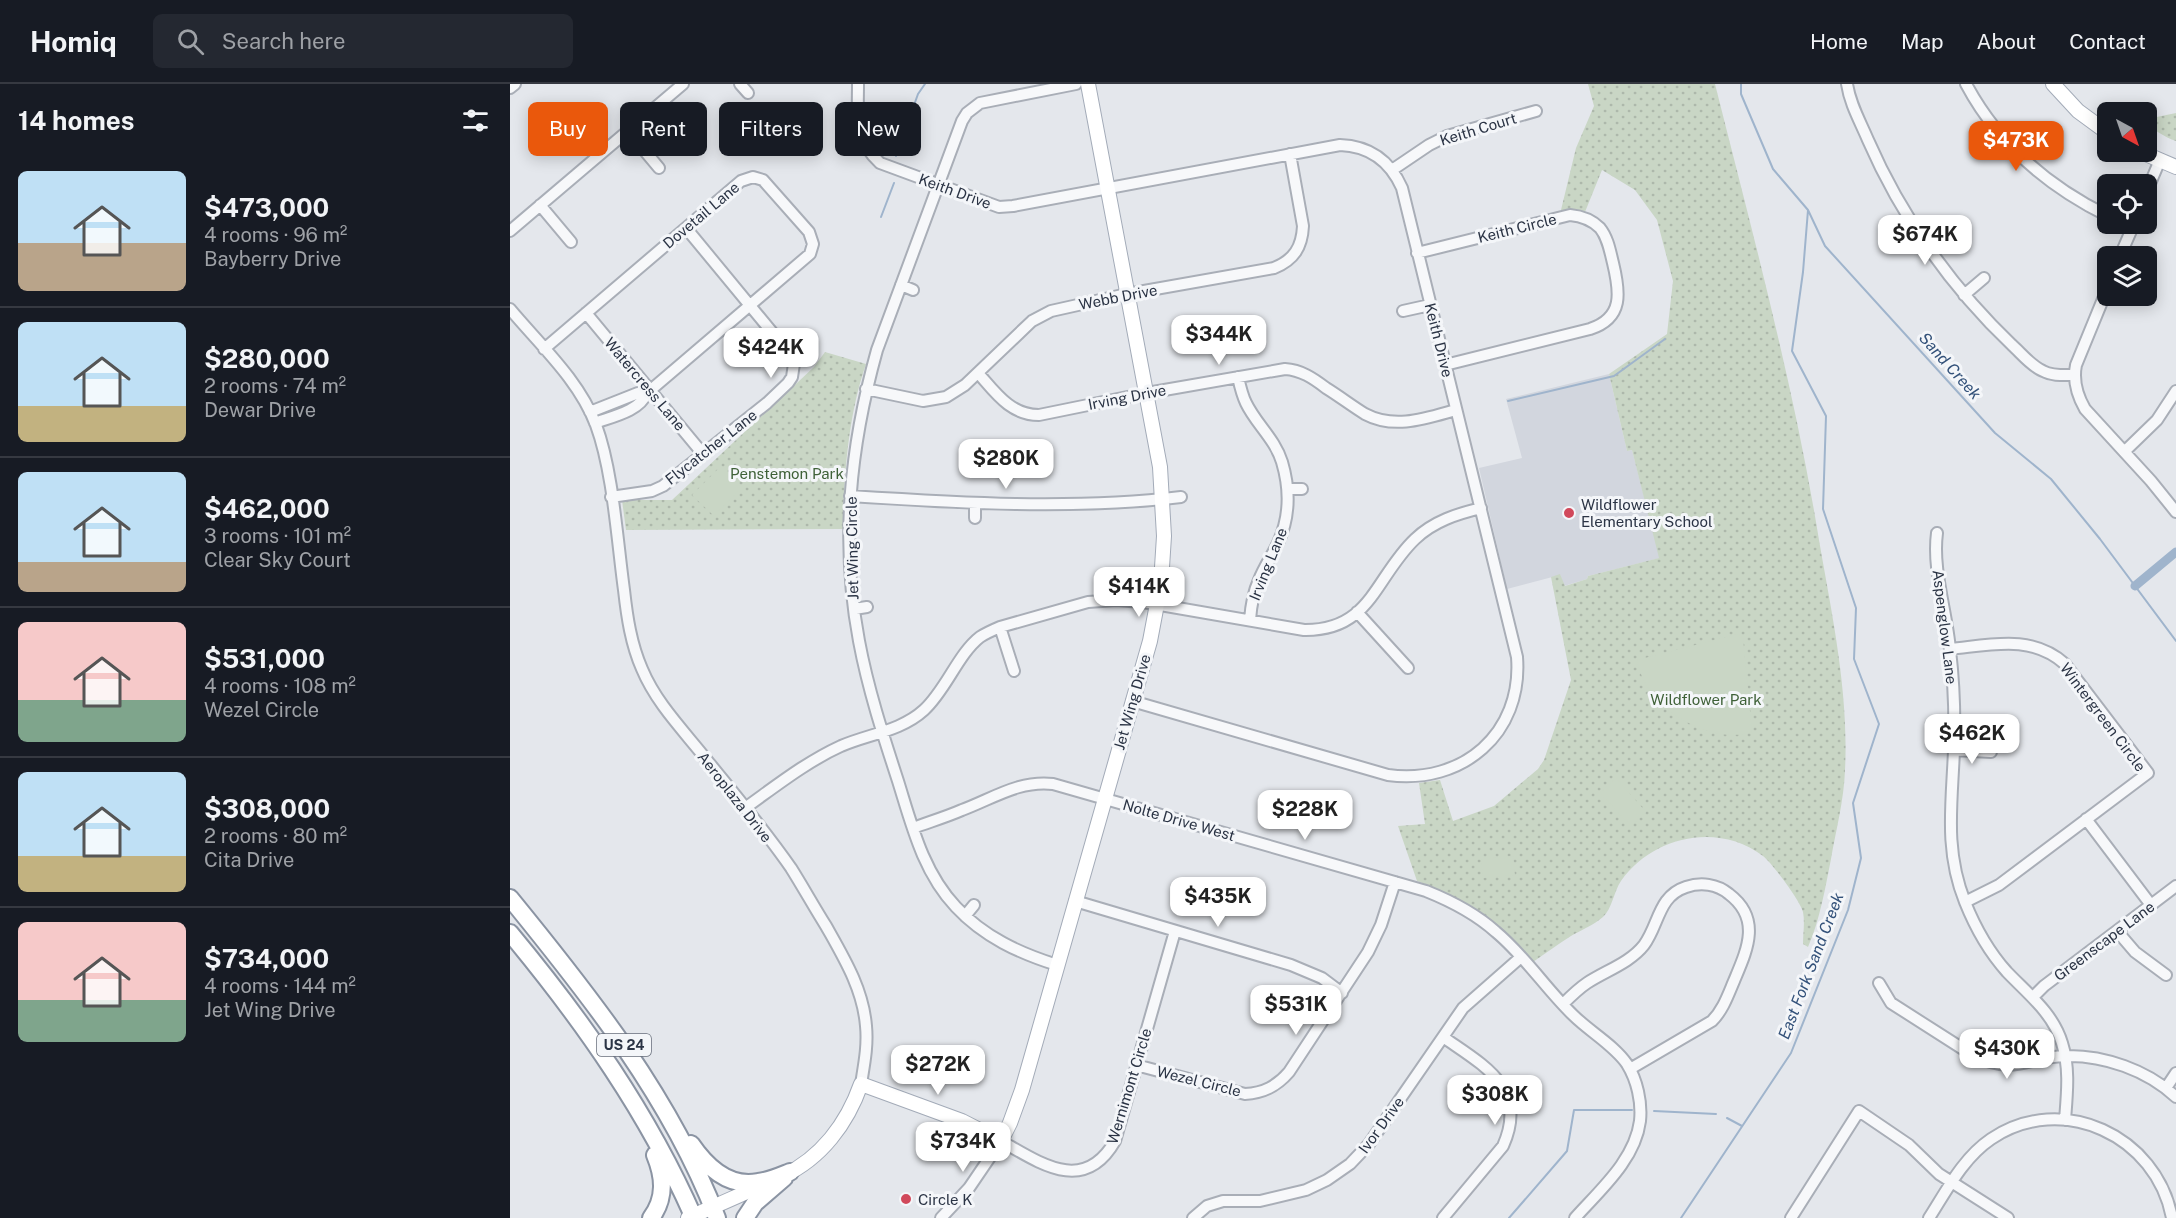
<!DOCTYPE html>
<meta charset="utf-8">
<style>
body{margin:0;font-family:"Public Sans",sans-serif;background:#242831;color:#f1f3f6;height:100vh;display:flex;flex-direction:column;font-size:22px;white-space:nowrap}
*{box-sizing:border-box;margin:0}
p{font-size:20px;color:#9ea1a6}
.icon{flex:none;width:33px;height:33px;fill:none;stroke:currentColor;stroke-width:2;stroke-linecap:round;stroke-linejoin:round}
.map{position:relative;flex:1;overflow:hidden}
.side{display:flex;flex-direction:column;background:#171b24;width:510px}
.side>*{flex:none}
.top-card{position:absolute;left:18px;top:18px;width:570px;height:54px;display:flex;gap:12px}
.needle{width:39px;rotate:140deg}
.buttons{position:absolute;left:1587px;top:18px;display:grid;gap:12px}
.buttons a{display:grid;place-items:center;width:60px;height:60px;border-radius:9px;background:#171b24;box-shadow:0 3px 15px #0003;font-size:30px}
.price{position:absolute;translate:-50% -51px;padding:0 14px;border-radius:12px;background:#fff;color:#222;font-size:20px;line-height:39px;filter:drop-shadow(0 2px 3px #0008)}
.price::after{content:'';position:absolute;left:50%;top:36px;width:18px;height:14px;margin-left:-9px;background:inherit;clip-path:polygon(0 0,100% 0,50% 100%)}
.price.selected{background:#ea580c;color:#fff}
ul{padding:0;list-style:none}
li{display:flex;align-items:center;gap:18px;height:150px;padding:0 18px}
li+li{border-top:2px solid #363941}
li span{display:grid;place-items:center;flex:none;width:168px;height:120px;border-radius:9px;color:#555}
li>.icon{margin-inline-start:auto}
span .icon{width:72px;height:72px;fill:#fffc;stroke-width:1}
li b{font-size:26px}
h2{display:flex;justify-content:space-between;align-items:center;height:72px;padding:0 18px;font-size:26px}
.tag{padding:0 21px;border-radius:9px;background:#171b24;box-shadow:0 3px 15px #0003;font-size:21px;line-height:54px}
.tag.selected{background:#ea580c;color:#fff}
header{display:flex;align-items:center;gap:36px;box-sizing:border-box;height:84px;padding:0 30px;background:#171b24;border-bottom:2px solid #363941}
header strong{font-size:28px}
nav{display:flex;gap:33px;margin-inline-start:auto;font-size:21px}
.search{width:420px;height:54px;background:#242831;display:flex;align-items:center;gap:15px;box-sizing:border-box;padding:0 21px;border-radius:9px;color:#9ea1a6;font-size:22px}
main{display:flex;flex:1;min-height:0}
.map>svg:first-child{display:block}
.built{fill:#d2d6de}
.park{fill:url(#park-dots)}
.pitch{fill:#c9d6c5}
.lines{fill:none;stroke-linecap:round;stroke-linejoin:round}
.stream{stroke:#9fb4cc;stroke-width:2}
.canal{stroke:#9fb4cc;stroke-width:9}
.minor-casing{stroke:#a9aeb7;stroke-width:14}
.major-casing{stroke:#a3abb8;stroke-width:16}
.highway-casing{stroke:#8b94a3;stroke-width:20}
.minor{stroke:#f7f8fa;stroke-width:10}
.major{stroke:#fff;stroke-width:14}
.highway{stroke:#fff;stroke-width:16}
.poi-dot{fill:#d1495b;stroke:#f4f6f9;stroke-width:2}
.labels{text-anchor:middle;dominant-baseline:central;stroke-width:6;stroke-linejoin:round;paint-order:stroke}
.shield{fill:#f4f6f9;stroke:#676e7b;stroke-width:1.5}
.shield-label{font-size:14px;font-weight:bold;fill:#2b3445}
.street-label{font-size:15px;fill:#2b3445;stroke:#f4f6f9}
.park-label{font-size:15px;fill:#3f6138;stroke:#f4f6f9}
.poi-label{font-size:15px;fill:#2b3445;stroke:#f4f6f9;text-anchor:start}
.water-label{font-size:16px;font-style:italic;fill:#34527a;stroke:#f4f6f9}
</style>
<header>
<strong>Homiq</strong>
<div class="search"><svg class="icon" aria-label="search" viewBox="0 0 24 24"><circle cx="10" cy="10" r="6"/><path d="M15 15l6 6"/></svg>Search here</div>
<nav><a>Home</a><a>Map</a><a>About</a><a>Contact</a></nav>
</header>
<main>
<section class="side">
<h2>14 homes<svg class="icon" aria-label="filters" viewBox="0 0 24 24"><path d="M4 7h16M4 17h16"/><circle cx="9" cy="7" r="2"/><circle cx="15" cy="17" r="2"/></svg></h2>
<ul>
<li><span style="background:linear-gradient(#bfe0f5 60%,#b9a48a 0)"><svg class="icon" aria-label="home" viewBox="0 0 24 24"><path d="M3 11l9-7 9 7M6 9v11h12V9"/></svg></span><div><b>$473,000</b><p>4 rooms · 96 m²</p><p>Bayberry Drive</p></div></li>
<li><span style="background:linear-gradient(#bfe0f5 70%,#c2b280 0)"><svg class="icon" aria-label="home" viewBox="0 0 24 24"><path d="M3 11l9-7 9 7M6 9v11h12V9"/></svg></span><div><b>$280,000</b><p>2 rooms · 74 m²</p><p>Dewar Drive</p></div></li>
<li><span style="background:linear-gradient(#bfe0f5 75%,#b9a48a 0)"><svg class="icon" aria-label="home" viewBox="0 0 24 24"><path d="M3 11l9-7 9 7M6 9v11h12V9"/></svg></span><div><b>$462,000</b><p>3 rooms · 101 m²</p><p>Clear Sky Court</p></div></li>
<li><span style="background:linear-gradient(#f6c9c9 65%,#7fa58c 0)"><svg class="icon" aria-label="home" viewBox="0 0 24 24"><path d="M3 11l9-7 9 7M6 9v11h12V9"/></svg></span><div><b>$531,000</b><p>4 rooms · 108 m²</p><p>Wezel Circle</p></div></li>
<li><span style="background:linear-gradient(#bfe0f5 70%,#c2b280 0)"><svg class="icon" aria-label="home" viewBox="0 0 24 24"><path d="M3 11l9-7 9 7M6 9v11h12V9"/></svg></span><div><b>$308,000</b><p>2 rooms · 80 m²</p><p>Cita Drive</p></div></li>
<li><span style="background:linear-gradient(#f6c9c9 65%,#7fa58c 0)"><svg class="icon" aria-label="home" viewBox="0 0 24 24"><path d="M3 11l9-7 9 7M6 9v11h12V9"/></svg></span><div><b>$734,000</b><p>4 rooms · 144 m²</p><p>Jet Wing Drive</p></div></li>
</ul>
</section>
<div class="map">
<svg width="1666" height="1134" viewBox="0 0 1666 1134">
<defs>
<pattern id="park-dots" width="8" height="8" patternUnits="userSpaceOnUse" patternTransform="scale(1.5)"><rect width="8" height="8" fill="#c9d6c5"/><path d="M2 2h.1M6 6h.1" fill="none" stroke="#adb8ab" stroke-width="1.8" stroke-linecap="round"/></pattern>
</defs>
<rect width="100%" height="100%" fill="#e4e7ec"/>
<path class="built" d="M1099,290l18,77 5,-1 28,108 -72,18 -1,3 -23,7 -4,-11 -53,14 -28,-121 43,-10 -16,-59z"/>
<path class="park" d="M1078,0h127c38,151 79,302 104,456 13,75 30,153 26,230 -1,30 -9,60 -14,89 -6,30 -11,60 -23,88l-5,-3c0,-10 2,-22 0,-32 -2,-10 -31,-49 -40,-56 -45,-34 -110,-20 -142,25 -7,10 -9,28 -18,36 -9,8 -22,13 -32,19 -13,8 -25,17 -38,26 -36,-41 -64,-62 -116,-81l-19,-55 27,-2 -6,-41 21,-3 13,41 41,-15 44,-37 6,-9 27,-80 -20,-103 9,-3 5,12 22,-7 1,-3 71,-18 -27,-108 -5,1 -18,-77 58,-40 6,-53 -16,-61 -22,-30 -33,-20 -17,42 -24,-2 15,-62 18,-42z
M1666,29v28c-12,-4 -19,-10 -29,-16v-6z
M315,268l41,12c-18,52 -22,111 -23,165l-217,1 -4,-30h50l142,-133z"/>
<path class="pitch" d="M208,385l21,21 -25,26 -22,-21z
M1228,550l5,4 9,94c-44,14 -108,-26 -115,-72z
M1106,694l30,34 -15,14 -31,-33z
M1003,772l2,19 -32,3 -2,-19z"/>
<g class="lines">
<path class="stream" d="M1231,0v10l32,75 35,41 17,36 170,187 56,46 49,60 76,102
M386,72l22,-62 7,-10
M371,133l13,-34
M998,317l106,-25 51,-37
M1144,1027l62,3
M1217,1034l15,8
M999,1134l58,-67 7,-41h58
M1171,1134l110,-165 57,-143 13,-52 -8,-55 26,-79 -25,-65 2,-51 -33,-99 3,-93 -34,-65 11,-79 5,-62"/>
<path class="canal" d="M1625,502l41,-34"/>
<defs>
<path id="minor" d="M230,0l8,9
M348,0c0,33 -4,55 22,79l119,44 14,-1 327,-61c29,1 50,16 62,43l115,469c6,77 -55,128 -129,118l-256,-74
M1337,0c3,20 13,37 21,56 33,76 83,147 144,205 9,8 19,21 31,26 9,5 21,4 31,4
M1456,0c32,60 81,102 142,132
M0,4l5,-4
M118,47l31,37
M882,86l37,-25 18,-9 89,-25
M1636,109l14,-33
M30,121l31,37
M0,147l173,-147
M907,169l153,-38c11,1 22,5 30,13 8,10 10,23 13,35 7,29 11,55 -23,66l-145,36
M1610,172l14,-32
M391,201l12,5
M1598,203l-32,78c-3,15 1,30 9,44l66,72 25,31
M1454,211l20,-17
M0,225c30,36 69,71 86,116 17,46 21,114 28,165 3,27 7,54 18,79 15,36 44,64 68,95 28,34 56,68 81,104 12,19 23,39 35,58 18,32 37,63 40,100 2,20 -2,39 -5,58
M893,227l27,-6
M76,229l117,141
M34,265l197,-168 12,-4 10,3 46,52 4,12 -3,10 -164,140
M468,289c17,19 32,42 61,42l108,-22 138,-24c16,1 28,9 41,19 13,8 26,18 39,26 30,16 62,4 91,-4
M728,293c2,9 4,18 8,26 10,21 29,36 36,59 8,27 8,55 -4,81 -6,13 -14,24 -19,37 -6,13 -8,26 -9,40
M356,305l57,12 23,-4 19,-12 67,-64 19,-10 76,-17 147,-26c20,-8 28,-21 29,-42l-13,-72
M80,328l48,-19 8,1c-6,17 -35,23 -51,29
M1615,367l32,-31 19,-29
M778,405h14
M340,412c110,7 221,14 331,1
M101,413l41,-6 11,-5 104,-83 21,-20 4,-6 2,-13 -4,-10 -104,-126
M465,434v-14
M1427,449c-5,37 10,79 13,117 4,33 5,67 4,100 -2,53 -10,100 11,152 10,25 24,50 42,70 21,22 46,41 55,71 8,25 5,51 3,77
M344,525l13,-2
M847,528l51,56
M490,543l14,44
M1440,565c41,-4 82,-15 115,15l83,109 -149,112 -34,17
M1444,666l37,2
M235,724c31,-22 61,-46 96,-62 28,-12 60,-15 83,-36 22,-20 34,-56 56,-73 6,-4 13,-7 20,-10l88,-25 28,-2 27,2 161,28c67,1 71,-53 111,-91 19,-18 42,-25 66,-31
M1576,735l65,86
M403,744c16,-6 33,-11 49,-18 30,-11 57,-30 91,-26l373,107c25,10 49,22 70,41 29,24 50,57 77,83 17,17 41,30 54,49 10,16 15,38 13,57 -5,39 -40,69 -65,97
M565,817l216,64 31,13 20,15
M455,832l9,-11
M1607,847l18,21 31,23
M547,881c-38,-12 -73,-28 -101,-58 -33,-35 -44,-81 -58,-126 -15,-46 -30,-92 -39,-140 -19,-100 -9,-194 18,-291l85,-229 5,-8 13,-10 96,-19
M1369,899l12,20 83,53c43,19 52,1 91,0 39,-1 82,14 111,41
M1523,913l11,-11 132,-100
M1053,920c7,-7 15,-15 24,-21 18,-12 43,-20 57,-38 15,-20 14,-49 42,-58 15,-5 31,-3 43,7 33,25 18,56 5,87 -6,14 -11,29 -22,40l-82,48
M933,953c40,28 86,51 60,109l-60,72
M626,981l109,29c19,-1 32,-8 44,-22l79,-120 13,-27 14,-43
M1656,1004l10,-15
M431,1134l28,-30 32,-47c39,22 83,54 114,0l60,-210
M683,1134l14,-12 16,-5h37l46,-11 21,-10 23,-16 19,-20 94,-136 58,-51
M1281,1134l68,-107 50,34 30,29 69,44
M1419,1134c18,-28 34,-60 62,-79 71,-48 166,-3 181,79"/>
<path id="major" d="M1543,0l25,27 30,22
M1631,68l35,15
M273,1092c38,-18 64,-52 78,-92l101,37 39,20 9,-18 12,-33 128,-449 11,-58 3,-47 -4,-69 -72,-383
M178,1134l77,-34"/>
<path id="highway" d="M0,814c80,98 161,200 207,320
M0,849c73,88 138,180 184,285
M181,1060c15,22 37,44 67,38 11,-1 22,-6 32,-10
M141,1134c15,-20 13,-41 4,-63
M235,1134l10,-15 29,-25"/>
</defs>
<use href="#minor" class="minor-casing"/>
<use href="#major" class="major-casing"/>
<use href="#highway" class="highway-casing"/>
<use href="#minor" class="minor"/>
<use href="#major" class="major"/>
<use href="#highway" class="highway"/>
</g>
<g class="poi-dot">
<circle cx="1059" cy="429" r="6"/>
<circle cx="396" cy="1115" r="6"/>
</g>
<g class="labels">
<rect class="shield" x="87" y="950" width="54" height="22" rx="4.5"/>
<g class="shield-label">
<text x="114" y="961">US 24</text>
</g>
<g class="street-label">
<text transform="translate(968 45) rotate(-17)">Keith Court</text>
<text transform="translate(445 107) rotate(20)">Keith Drive</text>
<text transform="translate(191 131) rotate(-40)">Dovetail Lane</text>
<text transform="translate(1007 144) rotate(-14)">Keith Circle</text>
<text transform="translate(608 213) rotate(-11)">Webb Drive</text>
<text transform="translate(929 256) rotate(76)">Keith Drive</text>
<text transform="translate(135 300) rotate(50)">Watercress Lane</text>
<text transform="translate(617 313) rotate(-11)">Irving Drive</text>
<text transform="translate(201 363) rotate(-38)">Flycatcher Lane</text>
<text transform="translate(342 464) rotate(-91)">Jet Wing Circle</text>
<text transform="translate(758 480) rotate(-68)">Irving Lane</text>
<text transform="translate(1435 543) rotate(83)">Aspenglow Lane</text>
<text transform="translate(622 618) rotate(-74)">Jet Wing Drive</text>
<text transform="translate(1593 633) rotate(53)">Wintergreen Circle</text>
<text transform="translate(225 713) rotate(52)">Aeroplaza Drive</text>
<text transform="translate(669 736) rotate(16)">Nolte Drive West</text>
<text transform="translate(1594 857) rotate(-37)">Greenscape Lane</text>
<text transform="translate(689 997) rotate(14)">Wezel Circle</text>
<text transform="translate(619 1002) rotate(-73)">Wernimont Circle</text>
<text transform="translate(871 1041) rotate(-54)">Ivor Drive</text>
</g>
<g class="park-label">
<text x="277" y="389">Penstemon Park</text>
<text x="1196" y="615">Wildflower Park</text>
</g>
<g class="poi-label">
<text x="1071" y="420">Wildflower<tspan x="1071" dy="17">Elementary School</tspan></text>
<text x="408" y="1115">Circle K</text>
</g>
<g class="water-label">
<text transform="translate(1440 282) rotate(48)">Sand Creek</text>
<text transform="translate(1301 882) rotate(-69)">East Fork Sand Creek</text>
</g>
</g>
</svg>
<div class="buttons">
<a><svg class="needle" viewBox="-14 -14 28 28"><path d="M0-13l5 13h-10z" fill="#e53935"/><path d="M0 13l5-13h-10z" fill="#9ea1a6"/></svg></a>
<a><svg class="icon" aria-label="locate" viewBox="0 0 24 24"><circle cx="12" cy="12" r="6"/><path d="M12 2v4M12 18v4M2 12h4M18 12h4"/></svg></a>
<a><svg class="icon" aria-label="layers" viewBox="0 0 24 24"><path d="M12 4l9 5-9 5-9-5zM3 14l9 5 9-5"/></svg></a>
</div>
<b class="price selected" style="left:1506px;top:88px">$473K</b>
<b class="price" style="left:1415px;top:182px">$674K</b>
<b class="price" style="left:709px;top:282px">$344K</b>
<b class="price" style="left:261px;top:295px">$424K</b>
<b class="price" style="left:496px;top:406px">$280K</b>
<b class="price" style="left:629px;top:534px">$414K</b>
<b class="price" style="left:1462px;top:681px">$462K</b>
<b class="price" style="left:795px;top:757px">$228K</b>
<b class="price" style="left:708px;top:844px">$435K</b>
<b class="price" style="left:786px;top:952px">$531K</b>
<b class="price" style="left:1497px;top:996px">$430K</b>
<b class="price" style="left:428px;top:1012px">$272K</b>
<b class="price" style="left:985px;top:1042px">$308K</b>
<b class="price" style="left:453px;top:1089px">$734K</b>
<div class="top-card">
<a class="tag selected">Buy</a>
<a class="tag">Rent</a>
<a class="tag">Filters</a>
<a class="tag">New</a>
</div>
</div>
</main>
